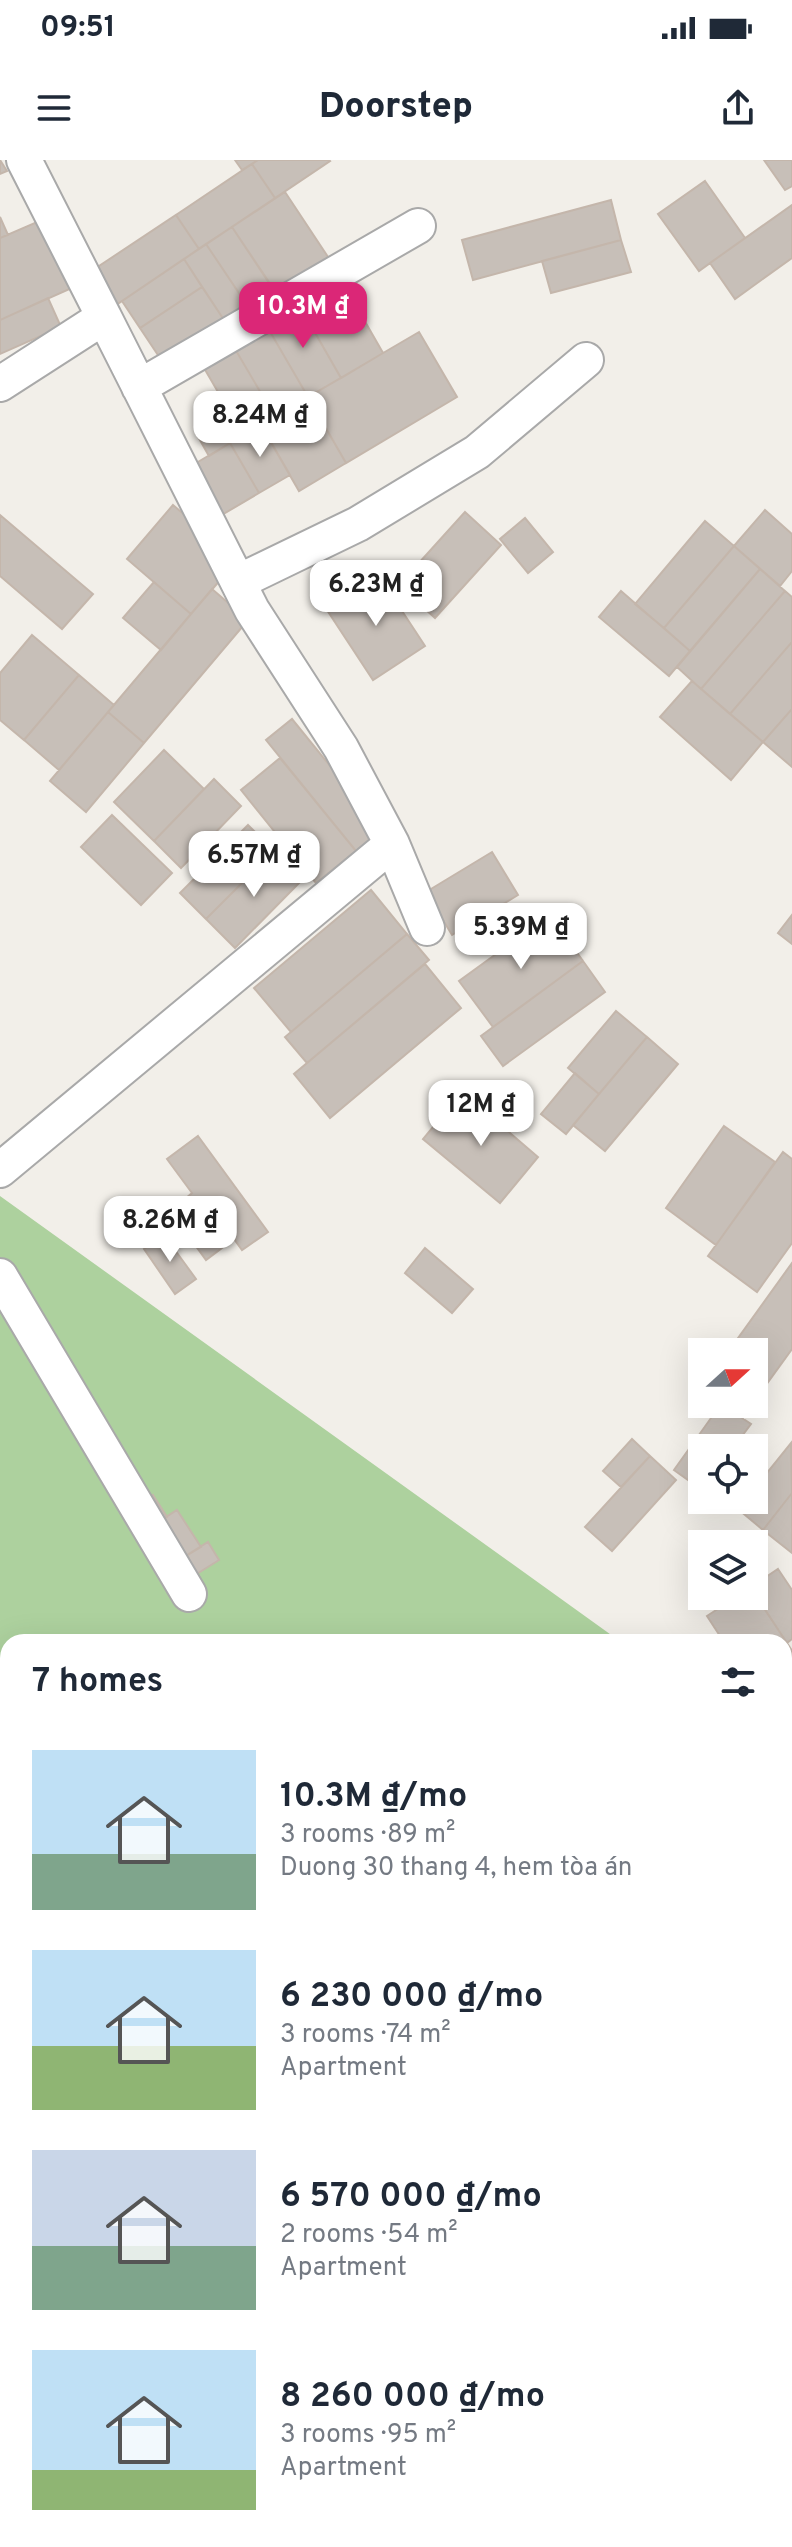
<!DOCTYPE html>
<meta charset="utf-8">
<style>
body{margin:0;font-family:Overpass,sans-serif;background:#f2f2f3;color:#1f2937;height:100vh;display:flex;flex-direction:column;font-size:30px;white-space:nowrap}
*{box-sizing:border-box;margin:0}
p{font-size:26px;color:#747a83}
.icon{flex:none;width:44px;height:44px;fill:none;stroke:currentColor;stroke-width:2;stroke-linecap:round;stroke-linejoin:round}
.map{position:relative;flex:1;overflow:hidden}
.side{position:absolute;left:0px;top:1474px;width:792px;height:914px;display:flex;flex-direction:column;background:#fff;border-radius:24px 24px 0 0;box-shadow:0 8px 32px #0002}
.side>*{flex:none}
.needle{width:52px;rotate:69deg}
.controls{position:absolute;left:688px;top:1178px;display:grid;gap:16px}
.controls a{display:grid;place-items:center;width:80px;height:80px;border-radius:0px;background:#fff;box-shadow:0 8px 32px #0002;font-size:40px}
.price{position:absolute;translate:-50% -68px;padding:0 18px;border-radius:16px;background:#fff;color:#222;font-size:26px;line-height:52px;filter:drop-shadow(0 2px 4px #0008)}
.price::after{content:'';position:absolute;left:50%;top:48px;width:24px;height:18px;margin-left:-12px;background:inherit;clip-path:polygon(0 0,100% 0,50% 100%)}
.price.active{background:#db2777;color:#fff}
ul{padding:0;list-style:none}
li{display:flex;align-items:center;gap:24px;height:200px;padding:0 32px}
li span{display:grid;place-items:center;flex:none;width:224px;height:160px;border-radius:0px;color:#555}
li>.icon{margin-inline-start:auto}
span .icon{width:96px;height:96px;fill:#fffc;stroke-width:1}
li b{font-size:34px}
h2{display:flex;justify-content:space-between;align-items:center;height:96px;padding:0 32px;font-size:34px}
.status{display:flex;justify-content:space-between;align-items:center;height:56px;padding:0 40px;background:#fff;direction:ltr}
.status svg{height:22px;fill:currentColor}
header{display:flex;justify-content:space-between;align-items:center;height:104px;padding:0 32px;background:#fff;font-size:36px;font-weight:800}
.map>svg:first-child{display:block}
.forest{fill:#add19e}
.building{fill:#c7bfb8;stroke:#c4b6ab;stroke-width:2}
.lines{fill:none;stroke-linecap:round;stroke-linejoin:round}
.minor-casing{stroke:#a9a9a9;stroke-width:38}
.minor{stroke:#fff;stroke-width:34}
</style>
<div class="status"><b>09:51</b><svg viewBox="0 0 49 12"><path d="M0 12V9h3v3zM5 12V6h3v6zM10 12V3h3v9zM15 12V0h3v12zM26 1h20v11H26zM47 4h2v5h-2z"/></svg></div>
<header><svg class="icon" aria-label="menu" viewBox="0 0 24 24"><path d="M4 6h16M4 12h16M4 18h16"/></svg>Doorstep<svg class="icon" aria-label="share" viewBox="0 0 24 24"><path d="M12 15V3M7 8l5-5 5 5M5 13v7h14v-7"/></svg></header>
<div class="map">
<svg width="792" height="2387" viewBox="0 0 792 2387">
<rect width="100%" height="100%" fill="#f2efe9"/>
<path class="forest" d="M0,1036l621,446h-613v898h776v-781l8,6v782h-792z"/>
<path class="building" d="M0,0l7,11 -7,3z
M235,0h23l-16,10z
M258,0h71l1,1 -55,37 -23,-34z
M764,0h28v26l-7,4z
M252,4l23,34 -76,51 -23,-34z
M705,21l40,57 -46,33 -41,-57z
M285,32l49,74 -53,35 -49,-74z
M611,40l10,40 -148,40 -11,-40z
M792,45v53l-57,41 -25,-36z
M176,55l23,34 -83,56 -23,-35z
M0,57l8,18 -8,3z
M44,59l30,68 -74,33v-82z
M232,67l45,67 -26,17 -45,-67z
M621,80l10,32 -80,21 -9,-32z
M206,84l45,67 -23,15 -44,-67z
M184,99l18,28 -62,41 -18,-27z
M340,118l43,75 -42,25 -43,-75z
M202,127l26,39 -62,41 -26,-39z
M48,138l13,29 -61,27v-34z
M298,143l43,75 -33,19 -43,-74z
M265,163l43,74 -33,20 -44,-75z
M419,172l38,65 -111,66 -38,-66z
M231,182l44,75 -32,18 -43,-74z
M308,237l38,66 -47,28 -38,-66z
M222,239l21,36 -34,21 -13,-23z
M261,265l29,50 -31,18 -29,-50z
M230,283l29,50 -44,26 -29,-50z
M173,345l41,35 -11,12 24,20 -36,42 -64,-55z
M765,350l27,24v37l-12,15 -46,-40z
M465,352l36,33 -66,73 -36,-33z
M0,355l93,79 -31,35 -62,-53z
M525,358l28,34 -25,21 -28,-34z
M705,361l29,25 -70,82 -29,-24z
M734,386l26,23 -70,82 -26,-23z
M760,409l25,22 -84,98 -24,-22z
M379,416l46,70 -52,34 -46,-70z
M154,422l37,32 -30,36 -38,-32z
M212,429l36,31 -104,123 -36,-31z
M621,431l69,60 -21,25 -70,-59z
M785,431l7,6v45l-62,72 -29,-25z
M32,475l47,40 -55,65 -24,-20v-47z
M792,482v67l-29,33 -33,-28z
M79,515l35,30 -55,65 -35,-30z
M692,521l71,61 -32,38 -71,-63z
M792,549v58l-29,-25z
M108,552l36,31 -58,69 -36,-31z
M292,559l90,111 -26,21 -90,-111z
M164,590l40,39 -50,52 -40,-39z
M280,598l76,93 -40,32 -75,-93z
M214,619l27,27 -60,62 -27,-27z
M112,655l60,58 -31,32 -60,-58z
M248,665l26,26 -68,68 -26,-26z
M274,691l29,28 -68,69 -29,-29z
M492,692l26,43 -66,40 -26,-43z
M371,730l36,44 -116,98 -37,-44z
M550,755l33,46 -90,66 -34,-46z
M792,755v29l-14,-11z
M407,774l22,26 -122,103 -22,-26z
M583,801l22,31 -102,74 -22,-30z
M425,804l36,44 -131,110 -36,-44z
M616,851l31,26 -48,57 -31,-26z
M647,877l31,27 -73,87 -32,-26z
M575,913l24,21 -33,40 -25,-20z
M462,932l76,65 -38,46 -77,-64z
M724,966l51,36 -59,83 -50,-37z
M198,976l70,96 -26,18 -8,-11 -28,21 -29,-40 15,-11 -7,-10 7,-6 -25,-34z
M783,992l9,7v84l-35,49 -49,-36z
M164,1075l32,44 -21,15 -31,-45z
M425,1088l48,41 -21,24 -47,-40z
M792,1103v86l-34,47 -4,-3v-41h-26z
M721,1244l30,20 -18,24h-31v42l-28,-20z
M724,1244h28l-9,14z
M632,1279l18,17 -29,31 -18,-16z
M791,1283l1,50 -29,37 -25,-21 7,-9h9v-11z
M650,1296l26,24 -64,71 -27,-24z
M792,1333v60l-29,-23z
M153,1335l14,22 -15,9 -13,-22z
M177,1350l24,37 -25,15 -24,-36z
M208,1382l11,18 -32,20 -11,-18z
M778,1409l14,21v49l-5,4 -33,-50v-8z
M754,1433l33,50 -3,2 -60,-3 -17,-26 31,-20z
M787,1483l5,8v41l-8,5z
M792,1532v49l-8,5v-49z"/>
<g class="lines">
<defs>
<path id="minor" d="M104,157l148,293 89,138 51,96 35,84
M0,224l104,-67 -80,-157
M139,227l279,-161
M238,422l120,-58 119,-72 109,-92
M0,1010l392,-326
M0,1116l189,318"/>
</defs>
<use href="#minor" class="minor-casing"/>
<use href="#minor" class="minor"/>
</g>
</svg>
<div class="controls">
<a><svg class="needle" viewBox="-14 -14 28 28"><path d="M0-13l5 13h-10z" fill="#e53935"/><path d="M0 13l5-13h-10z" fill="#747a83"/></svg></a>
<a><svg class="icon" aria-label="locate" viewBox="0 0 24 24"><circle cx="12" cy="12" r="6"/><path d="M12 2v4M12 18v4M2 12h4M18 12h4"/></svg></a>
<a><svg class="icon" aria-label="layers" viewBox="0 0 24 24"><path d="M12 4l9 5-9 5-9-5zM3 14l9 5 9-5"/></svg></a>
</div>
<b class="price active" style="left:303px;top:190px">10.3M ₫</b>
<b class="price" style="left:260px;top:299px">8.24M ₫</b>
<b class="price" style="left:376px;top:468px">6.23M ₫</b>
<b class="price" style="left:254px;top:739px">6.57M ₫</b>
<b class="price" style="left:521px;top:811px">5.39M ₫</b>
<b class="price" style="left:481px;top:988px">12M ₫</b>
<b class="price" style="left:170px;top:1104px">8.26M ₫</b>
<section class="side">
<h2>7 homes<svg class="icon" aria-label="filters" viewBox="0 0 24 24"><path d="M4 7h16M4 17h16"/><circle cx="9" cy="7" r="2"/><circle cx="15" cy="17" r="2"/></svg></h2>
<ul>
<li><span style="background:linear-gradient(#bfe0f5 65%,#7fa58c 0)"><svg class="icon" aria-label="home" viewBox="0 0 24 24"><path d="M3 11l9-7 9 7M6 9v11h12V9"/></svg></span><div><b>10.3M ₫/mo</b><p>3 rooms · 89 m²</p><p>Duong 30 thang 4, hem tòa án</p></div></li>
<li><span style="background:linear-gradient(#bfe0f5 60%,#8fb573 0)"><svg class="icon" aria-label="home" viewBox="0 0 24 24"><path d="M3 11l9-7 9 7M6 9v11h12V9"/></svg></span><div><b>6 230 000 ₫/mo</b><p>3 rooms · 74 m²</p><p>Apartment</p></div></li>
<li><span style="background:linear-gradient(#c9d6e8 60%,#7fa58c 0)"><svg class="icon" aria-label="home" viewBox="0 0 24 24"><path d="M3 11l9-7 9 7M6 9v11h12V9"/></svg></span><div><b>6 570 000 ₫/mo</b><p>2 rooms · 54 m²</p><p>Apartment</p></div></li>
<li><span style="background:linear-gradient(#bfe0f5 75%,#8fb573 0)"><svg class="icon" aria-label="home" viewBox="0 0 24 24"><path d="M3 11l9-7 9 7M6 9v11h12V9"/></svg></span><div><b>8 260 000 ₫/mo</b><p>3 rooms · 95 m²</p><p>Apartment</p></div></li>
</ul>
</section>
</div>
